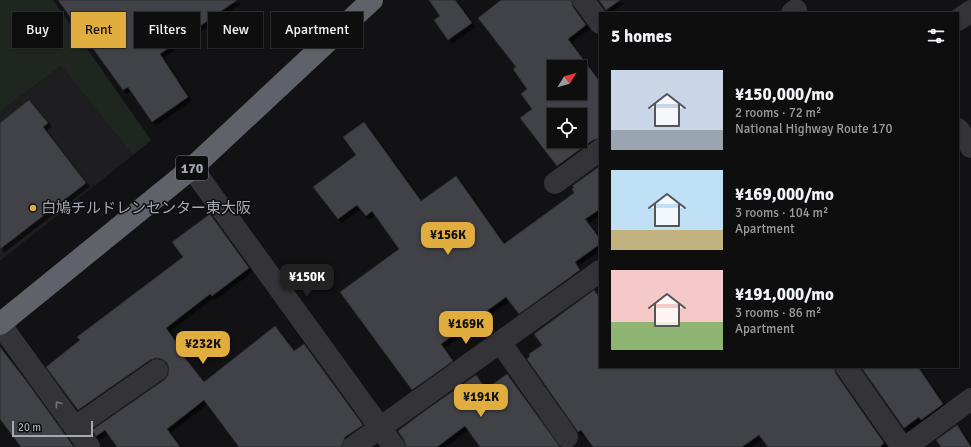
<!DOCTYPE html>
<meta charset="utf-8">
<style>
body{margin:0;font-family:Signika,"Noto Sans JP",sans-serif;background:#1c1c1d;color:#f1f3f6;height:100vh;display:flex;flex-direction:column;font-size:15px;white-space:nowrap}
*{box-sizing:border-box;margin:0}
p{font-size:13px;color:#9b9c9e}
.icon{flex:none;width:22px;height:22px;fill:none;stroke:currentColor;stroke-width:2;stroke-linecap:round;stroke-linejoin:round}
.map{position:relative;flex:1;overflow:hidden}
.panel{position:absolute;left:599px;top:12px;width:360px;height:356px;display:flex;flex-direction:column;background:#0e0e0f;border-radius:0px;box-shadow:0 1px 3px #0004,0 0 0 1px #2e2e2f}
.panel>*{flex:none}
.top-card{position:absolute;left:12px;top:12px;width:380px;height:36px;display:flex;gap:8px}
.needle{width:26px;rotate:53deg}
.fabs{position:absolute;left:547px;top:60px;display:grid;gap:8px}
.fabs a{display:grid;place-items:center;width:40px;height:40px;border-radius:0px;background:#0e0e0f;box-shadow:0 1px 3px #0004,0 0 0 1px #2e2e2f;font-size:20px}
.scale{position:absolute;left:12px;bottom:10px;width:81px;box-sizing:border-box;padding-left:4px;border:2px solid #a5a9b3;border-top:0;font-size:11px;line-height:14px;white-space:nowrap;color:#a5a9b3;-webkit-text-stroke:3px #0d0d0f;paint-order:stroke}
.price{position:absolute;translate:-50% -34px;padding:0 9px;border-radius:8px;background:#e0ad3e;color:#111;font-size:13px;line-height:26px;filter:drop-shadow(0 1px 2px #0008)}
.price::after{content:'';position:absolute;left:50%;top:24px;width:12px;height:9px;margin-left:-6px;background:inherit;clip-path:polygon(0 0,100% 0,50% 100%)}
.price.active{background:#222;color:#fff}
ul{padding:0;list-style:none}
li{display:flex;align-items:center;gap:12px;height:100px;padding:0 12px}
li span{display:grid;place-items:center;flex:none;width:112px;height:80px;border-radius:0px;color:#555}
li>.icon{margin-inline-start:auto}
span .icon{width:48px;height:48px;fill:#fffc;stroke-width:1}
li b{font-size:17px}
h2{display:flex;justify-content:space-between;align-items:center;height:48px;padding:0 12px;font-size:17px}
.tag{padding:0 14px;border-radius:0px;background:#0e0e0f;box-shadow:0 1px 3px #0004,0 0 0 1px #2e2e2f;font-size:14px;line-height:36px}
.tag.active{background:#e0ad3e;color:#111}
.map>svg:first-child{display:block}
.built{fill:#1e1e20}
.green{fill:#1f2620}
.building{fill:#414247;stroke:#2c2c2f;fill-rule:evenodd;filter:url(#shadow)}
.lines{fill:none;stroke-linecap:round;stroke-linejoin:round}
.minor{stroke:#343438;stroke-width:22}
.highway{stroke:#606269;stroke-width:22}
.oneway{stroke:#72747c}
.poi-dot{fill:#e0ad3e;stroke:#0d0d0f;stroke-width:1.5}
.labels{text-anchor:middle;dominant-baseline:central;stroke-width:3;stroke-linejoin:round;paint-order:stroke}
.shield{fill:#0d0d0f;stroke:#777a82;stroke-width:1}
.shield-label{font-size:14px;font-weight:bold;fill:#a5a9b3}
.poi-label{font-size:15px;fill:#a5a9b3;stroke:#0d0d0f;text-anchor:start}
</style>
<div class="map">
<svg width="971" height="447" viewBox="0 0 971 447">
<defs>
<filter id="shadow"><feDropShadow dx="3.5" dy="3.5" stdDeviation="0" flood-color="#0009"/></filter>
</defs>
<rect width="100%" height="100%" fill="#121214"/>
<path class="built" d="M61,66l72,89 -133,106v-150z"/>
<path class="green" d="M0,0h53l98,140 -18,15 -72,-89 -61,45z"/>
<path class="building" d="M58,0h179l-77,54 28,43 -36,25 -24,-35 -5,3z
M429,0h26l17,23 -24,17 -14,-20 6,-4z
M501,0h70l2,7 13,18 -18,14 32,43v56l-7,2 -36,26 -37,-48 12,-9 -11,-15 6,-5 -14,-20 3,-2 -38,-49zM554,67h26v26h-26zM554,115h26v26h-26z
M599,0h21l-14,10z
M29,100l19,23 -5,4 43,56 -86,66v-126z
M364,122l57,79 35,-25 48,68 70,-51 -2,-4 2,-2 -2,-1 28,-20v43l-15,10 15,20v5l-25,18 5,8 -61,44 -13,-17 -65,47 12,17 -41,29 -72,-98 59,-43 -27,-38 -6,5 -9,-11 -19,14 -25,-32 43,-32 -13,-18z
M210,214l39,54 -37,28 -2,-2 -44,34 13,18 -2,2 27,34 71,-56 19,25 10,-7 59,81 -18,12 -4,10h-102l-35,-47 -37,29 13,18h-63l-12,-17 -9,6 -4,-6 72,-50 4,-5 1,-6 -2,-6 -5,-4 -6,-1 -6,2 -72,50 -32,-43 34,-27 -3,-3 106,-80 -11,-15z
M594,290l6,8v69h234l2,7 48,69 -4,4h-112l-9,-12 -17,12h-149l-12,-17 -3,2 -51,-73 3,-3 -1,-2 13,-9 -8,-11z
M0,347l27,35 47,65h-53l-21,-28z
M861,367h57l25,37 -22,16 -2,-3 -15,11z
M507,374l53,73h-80l-15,-21 -28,21h-31l-2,-7 -6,-9 28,-21 50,-35 10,14z
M957,425l14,22h-30l-5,-7z"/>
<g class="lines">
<path class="minor" d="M583,0l17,23
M792,13l4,-3
M958,20l13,-9
M958,129l13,18
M192,168l202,279
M555,183l45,-33
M0,324l89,123
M500,342l67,95
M846,367l56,80
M75,427l82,-57
M353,447l247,-176
M906,447l65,-48"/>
<path class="highway" d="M0,324l192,-156 180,-168"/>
</g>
<defs><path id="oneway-chevron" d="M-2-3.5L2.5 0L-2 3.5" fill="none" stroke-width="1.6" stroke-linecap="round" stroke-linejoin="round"/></defs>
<use class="oneway" href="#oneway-chevron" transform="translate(58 404) rotate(-126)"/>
<circle class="poi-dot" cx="33" cy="208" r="4"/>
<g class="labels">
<rect class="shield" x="176" y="156" width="32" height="24" rx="3"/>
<g class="shield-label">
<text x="192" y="168">170</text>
</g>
<g class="poi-label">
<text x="41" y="208">白鳩チルドレンセンター東大阪</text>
</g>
</g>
</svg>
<div class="fabs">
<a><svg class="needle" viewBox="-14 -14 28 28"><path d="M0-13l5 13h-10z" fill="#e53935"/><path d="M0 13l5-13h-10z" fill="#9b9c9e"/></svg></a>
<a><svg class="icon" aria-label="locate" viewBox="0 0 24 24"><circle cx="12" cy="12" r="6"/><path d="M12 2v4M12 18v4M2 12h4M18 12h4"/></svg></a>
</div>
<div class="scale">20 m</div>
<b class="price" style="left:448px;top:256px">¥156K</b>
<b class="price active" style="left:307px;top:298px">¥150K</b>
<b class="price" style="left:466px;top:345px">¥169K</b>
<b class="price" style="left:203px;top:365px">¥232K</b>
<b class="price" style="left:481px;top:418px">¥191K</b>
<div class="top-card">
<a class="tag">Buy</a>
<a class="tag active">Rent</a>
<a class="tag">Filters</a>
<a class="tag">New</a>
<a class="tag">Apartment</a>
</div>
<section class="panel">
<h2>5 homes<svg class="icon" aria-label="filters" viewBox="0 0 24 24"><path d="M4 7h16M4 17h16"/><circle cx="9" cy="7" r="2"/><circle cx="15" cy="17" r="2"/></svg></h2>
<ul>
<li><span style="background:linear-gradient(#c9d6e8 75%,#9aa5b1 0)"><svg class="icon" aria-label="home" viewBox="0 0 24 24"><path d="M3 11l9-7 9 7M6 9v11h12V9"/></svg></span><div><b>¥150,000/mo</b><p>2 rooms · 72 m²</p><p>National Highway Route 170</p></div></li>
<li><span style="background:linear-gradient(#bfe0f5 75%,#c2b280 0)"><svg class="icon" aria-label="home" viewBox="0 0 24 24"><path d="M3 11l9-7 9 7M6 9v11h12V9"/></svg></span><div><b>¥169,000/mo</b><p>3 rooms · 104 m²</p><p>Apartment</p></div></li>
<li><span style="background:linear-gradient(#f6c9c9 65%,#8fb573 0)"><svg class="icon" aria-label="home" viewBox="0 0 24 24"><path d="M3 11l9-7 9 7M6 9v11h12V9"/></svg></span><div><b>¥191,000/mo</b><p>3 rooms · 86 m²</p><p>Apartment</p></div></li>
</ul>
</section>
</div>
